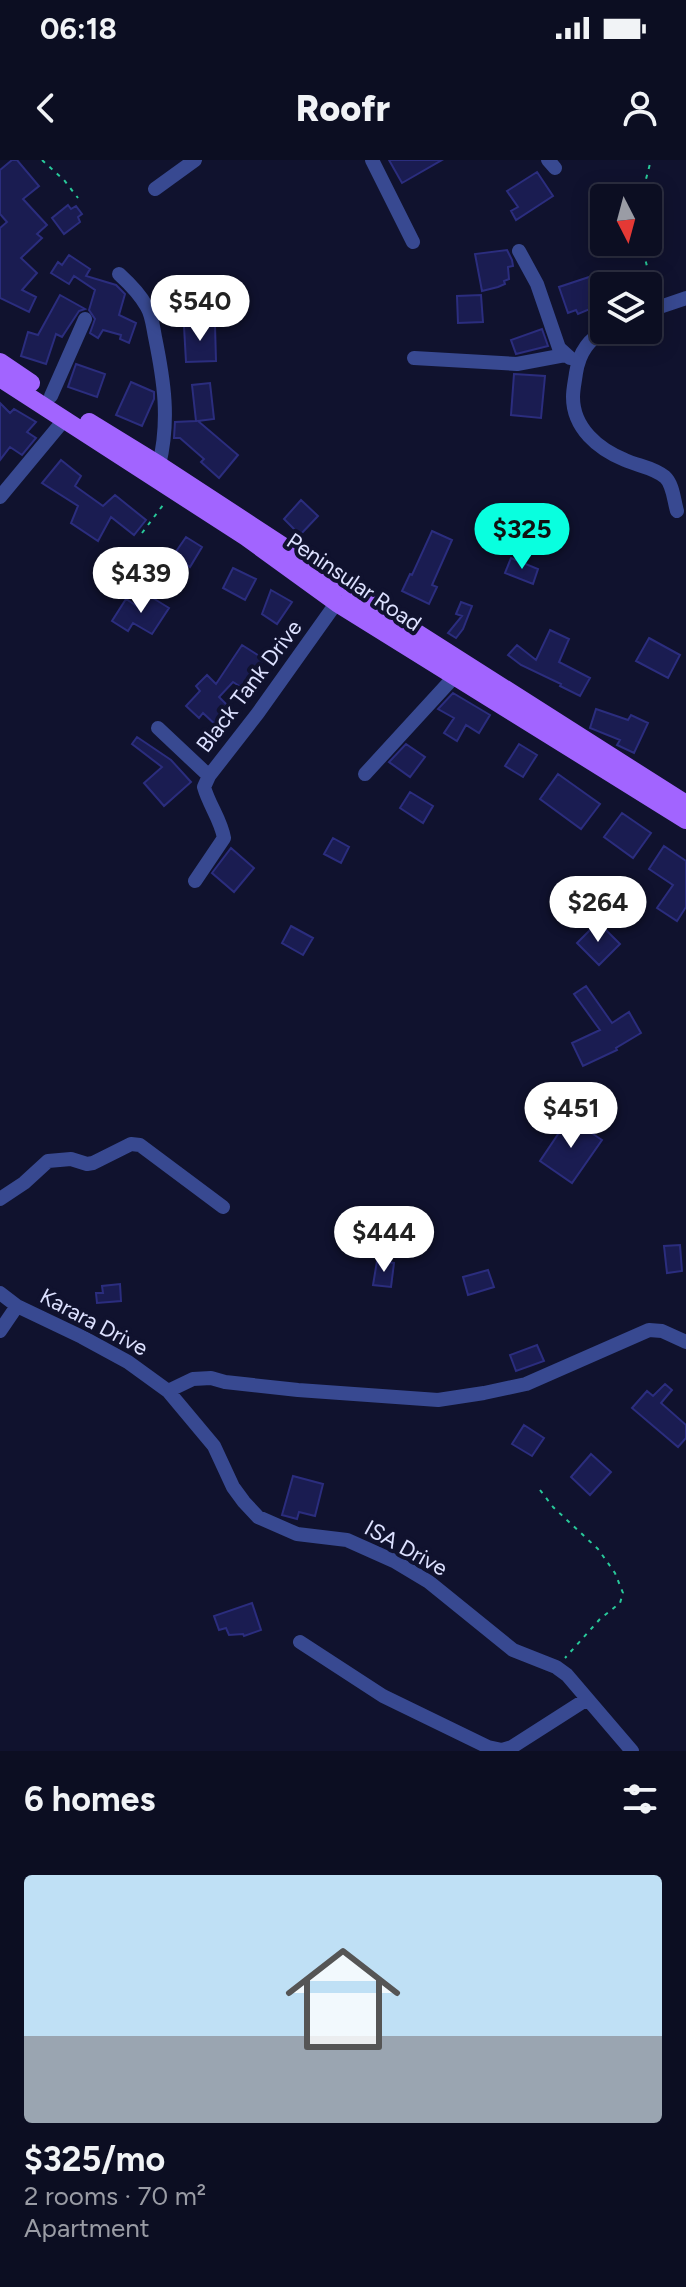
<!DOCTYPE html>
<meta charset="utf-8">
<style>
body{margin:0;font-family:Figtree,sans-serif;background:#15172a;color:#f1f3f6;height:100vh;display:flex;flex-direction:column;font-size:30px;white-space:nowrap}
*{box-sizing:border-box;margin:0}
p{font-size:26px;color:#9a9ca5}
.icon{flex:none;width:44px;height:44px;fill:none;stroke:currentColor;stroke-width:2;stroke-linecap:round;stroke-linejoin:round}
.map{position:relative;height:1591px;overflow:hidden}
.details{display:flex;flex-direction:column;background:#0c0e22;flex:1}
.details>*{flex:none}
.needle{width:52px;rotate:174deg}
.tools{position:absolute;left:590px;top:24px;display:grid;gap:16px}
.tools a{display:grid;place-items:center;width:72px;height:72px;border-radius:8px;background:#0c0e22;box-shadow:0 4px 20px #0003,0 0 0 2px #2c2e40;font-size:40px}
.price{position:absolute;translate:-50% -68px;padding:0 18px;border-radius:28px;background:#fff;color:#222;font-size:26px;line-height:52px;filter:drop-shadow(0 2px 4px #0008)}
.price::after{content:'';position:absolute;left:50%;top:48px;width:24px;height:18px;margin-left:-12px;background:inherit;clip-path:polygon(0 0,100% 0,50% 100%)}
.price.current{background:#09ffdf;color:#111}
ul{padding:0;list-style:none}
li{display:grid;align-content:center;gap:16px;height:424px;padding:0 24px}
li+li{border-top:2px solid #2c2e40}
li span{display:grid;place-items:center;height:248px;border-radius:8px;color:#555}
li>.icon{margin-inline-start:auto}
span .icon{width:144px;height:144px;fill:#fffc;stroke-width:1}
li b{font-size:34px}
h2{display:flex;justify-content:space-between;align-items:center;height:96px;padding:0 24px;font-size:34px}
.status{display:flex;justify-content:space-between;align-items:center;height:56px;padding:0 40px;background:#0c0e22;direction:ltr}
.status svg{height:22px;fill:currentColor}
header{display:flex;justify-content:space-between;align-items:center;height:104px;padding:0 24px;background:#0c0e22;font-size:36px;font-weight:800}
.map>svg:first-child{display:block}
.building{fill:#1a1c51;stroke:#2b2d7e;stroke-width:2}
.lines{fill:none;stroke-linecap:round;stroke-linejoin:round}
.path{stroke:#28c99a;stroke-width:2;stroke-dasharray:4 6;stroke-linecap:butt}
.minor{stroke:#384991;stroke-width:14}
.major{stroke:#a264ff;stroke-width:18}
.labels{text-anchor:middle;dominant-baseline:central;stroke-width:8;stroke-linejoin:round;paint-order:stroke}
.street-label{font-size:22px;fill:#dde1ff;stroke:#10122e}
</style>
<div class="status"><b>06:18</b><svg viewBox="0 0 49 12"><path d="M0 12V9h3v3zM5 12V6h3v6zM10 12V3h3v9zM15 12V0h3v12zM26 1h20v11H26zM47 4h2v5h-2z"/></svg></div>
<header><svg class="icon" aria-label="back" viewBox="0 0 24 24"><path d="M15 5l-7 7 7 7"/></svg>Roofr<svg class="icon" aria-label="person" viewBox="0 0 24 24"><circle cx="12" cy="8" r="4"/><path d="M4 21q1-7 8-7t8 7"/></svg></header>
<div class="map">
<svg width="686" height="1591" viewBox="0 0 686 1591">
<rect width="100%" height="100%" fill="#10122e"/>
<path class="building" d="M12,0h5l22,26 -16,13 24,26 -10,9 5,4 -21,20 16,15 -15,17 14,7 -7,15 -29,-14v-70l7,-6 -7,-8v-44z
M389,0h53l-40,23z
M537,12l16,24 -37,24 -5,-9 7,-4 -11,-16z
M68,45l3,4 5,-3 6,8 -4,3 2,5 -16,12 -12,-16z
M507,90l5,10 1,6 -5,1 1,12 -5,2 1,3 -7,3 -16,4 -7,-37z
M69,95l21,14 -4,7 30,9 9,9 -6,21 17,8 -7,20 -9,-4 1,-4 -18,-5 -5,8 -8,-5 5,-14 -6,-9 6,-20 -21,-14 -5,8 -18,-11 7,-11 4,3z
M598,114l6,17v10l-15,5 1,3 -12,5 -2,-4 -8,3 -9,-26z
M60,135l25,14 -6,2 -17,26 -6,-3 -10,30 -25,-8 7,-24 10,3z
M481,135l2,27 -25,1 -1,-27z
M215,165l1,36 -30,1 -2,-36z
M542,169l6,17 -32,8 -5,-14z
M76,204l29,10 -8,23 -29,-10z
M514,214l31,2 -4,42 -30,-3z
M131,222l23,10v7l-12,27 -26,-11z
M210,223l4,36 -16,2 40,34 -19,23 -18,-16 3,-3 -24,-21h-6l1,-16 21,-1 -4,-36z
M0,243l10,10 4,-4 22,13 -9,10 9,6 -14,17 -12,-8 -10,13z
M61,300l20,16 -6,10 28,20 12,-11 31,25 -12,15 -23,-18 -13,24 -27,-18 7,-17 -36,-23z
M301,340l17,16 -18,19 -16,-16z
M432,371l20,9 -20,45 5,2 -8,17 -27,-13 8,-17 2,1z
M186,377l16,10 -12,20 -17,-11z
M511,398l27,11 -5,15 -28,-11z
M233,408l23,11 -11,21 -22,-12z
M271,430l21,12 -15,22 -15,-10z
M148,435l21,13 -17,26 -19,-11 -5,8 -16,-10 14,-22 14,9z
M461,442l11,4 -9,23 -7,9 -8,-5 14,-17 -6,-2z
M550,470l19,9 -10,23 31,16 -10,18 -20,-10 1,-2 -40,-19 -13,-10 9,-10 19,15z
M649,478l31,17 -12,23 -32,-17z
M242,485l22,14 -20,30 -11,-7 -14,15 15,15 -15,16 -16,-15 -4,5 -13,-12 14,-15 -4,-5 11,-11 9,9z
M453,533l37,22 -11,18 -13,-8 -9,16 -13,-8 10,-15 -16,-9z
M596,549l32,11 3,-5 17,8 -14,30 -17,-8 3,-5 -30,-12z
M137,577l34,23 20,22 -27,24 -20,-23 18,-16 -30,-23z
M406,584l19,13 -15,20 -21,-15z
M519,584l18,11 -14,22 -18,-11z
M558,614l42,30 -19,25 -41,-30z
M410,632l23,14 -10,17 -23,-15z
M622,653l29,20 -18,25 -29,-21z
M333,678l16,9 -8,16 -17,-9z
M664,686l22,15v46l-9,14 -20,-13 16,-23 -24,-16z
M231,688l23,20 -20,24 -22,-19z
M598,762l22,22 -21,21 -22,-22z
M291,766l22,12 -10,17 -21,-12z
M586,826l26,37 17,-11 12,21 -25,15 1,2 -34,16 -11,-23 28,-13 -26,-36z
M569,958l33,22 -30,43 -32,-22z
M680,1085l2,26 -15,2 -3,-27z
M377,1101l17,2 -3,24 -18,-2z
M488,1110l6,17 -26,8 -5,-18z
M120,1124l1,17 -24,2 -1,-10h7l-1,-7z
M537,1185l7,16 -28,10 -6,-16z
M665,1224l7,6 -11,13 25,22v13l-8,9 -46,-39 15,-17 6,5z
M524,1265l20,13 -12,18 -20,-12z
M591,1294l20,18 -21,23 -19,-18z
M293,1316l30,8 -8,32 -16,-4 -2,7 -15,-4z
M252,1443l9,27 -17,6 -1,-2 -14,1 -3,-7 -7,2 -5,-14z"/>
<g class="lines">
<path class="path" d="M42,0l22,20 14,18
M641,38l10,-38
M641,82l13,53
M142,373l24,-32
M540,1330l13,17 45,42 17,24 8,20 -3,10 -20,16 -35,39"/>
<path class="minor" d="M372,0l41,82
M548,0l7,8
M155,29l40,-29
M519,91l18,33 22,64 11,10
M119,114c11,10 21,20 28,33 5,8 6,20 8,30 9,44 15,83 4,128
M648,151l38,-13
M607,170c-18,8 -28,23 -31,43 -1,8 -3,16 -3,24 0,31 25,52 52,63 13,6 28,7 40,17 8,7 9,24 12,34
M414,198l103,6 48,-9
M51,236l34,-77
M0,337l64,-77
M158,568l51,48
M365,614l89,-97
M195,721l29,-43c-3,-18 -15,-33 -20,-51l5,-11 49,-63 84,-118
M0,1039l24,-16 24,-22 23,-2 16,5 6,-1 38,-19 9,1 83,62
M0,1133l17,13 65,31 46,25 40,29 46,55 19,41 11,15 14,15 39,17 50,6 47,21 35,21 84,68 43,17 11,8 65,76
M0,1171l17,-25
M168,1231l25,-12 18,-1 14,4 73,8 140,10 46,-7 42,-9 123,-54 13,1 24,11
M300,1482l83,54 105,51 14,3 10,-3 75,-48"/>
<path class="major" d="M0,202l31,21
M0,218l246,159 91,66 349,217
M89,262l70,43 211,138 316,201"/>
</g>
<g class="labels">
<g class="street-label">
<text transform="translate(354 422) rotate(34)">Peninsular Road</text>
<text transform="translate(249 526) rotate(-53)">Black Tank Drive</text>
<text transform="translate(94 1162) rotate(28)">Karara Drive</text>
<text transform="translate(406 1388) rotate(29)">ISA Drive</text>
</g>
</g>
</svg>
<div class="tools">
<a><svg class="needle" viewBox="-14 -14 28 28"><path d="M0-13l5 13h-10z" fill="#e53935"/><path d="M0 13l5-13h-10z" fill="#9a9ca5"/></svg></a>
<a><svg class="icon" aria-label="layers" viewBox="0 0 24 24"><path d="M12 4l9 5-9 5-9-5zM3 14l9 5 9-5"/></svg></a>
</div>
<b class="price" style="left:200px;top:183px">$540</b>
<b class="price current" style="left:522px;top:411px">$325</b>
<b class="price" style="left:141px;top:455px">$439</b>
<b class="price" style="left:598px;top:784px">$264</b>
<b class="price" style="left:571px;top:990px">$451</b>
<b class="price" style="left:384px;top:1114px">$444</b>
</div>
<section class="details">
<h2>6 homes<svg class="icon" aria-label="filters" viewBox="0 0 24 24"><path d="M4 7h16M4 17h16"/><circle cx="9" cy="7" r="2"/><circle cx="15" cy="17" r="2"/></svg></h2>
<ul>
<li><span style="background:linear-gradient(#bfe0f5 65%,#9aa5b1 0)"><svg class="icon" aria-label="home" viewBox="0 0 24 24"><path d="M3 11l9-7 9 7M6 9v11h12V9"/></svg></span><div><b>$325/mo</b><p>2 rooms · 70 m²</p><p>Apartment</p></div></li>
</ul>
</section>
